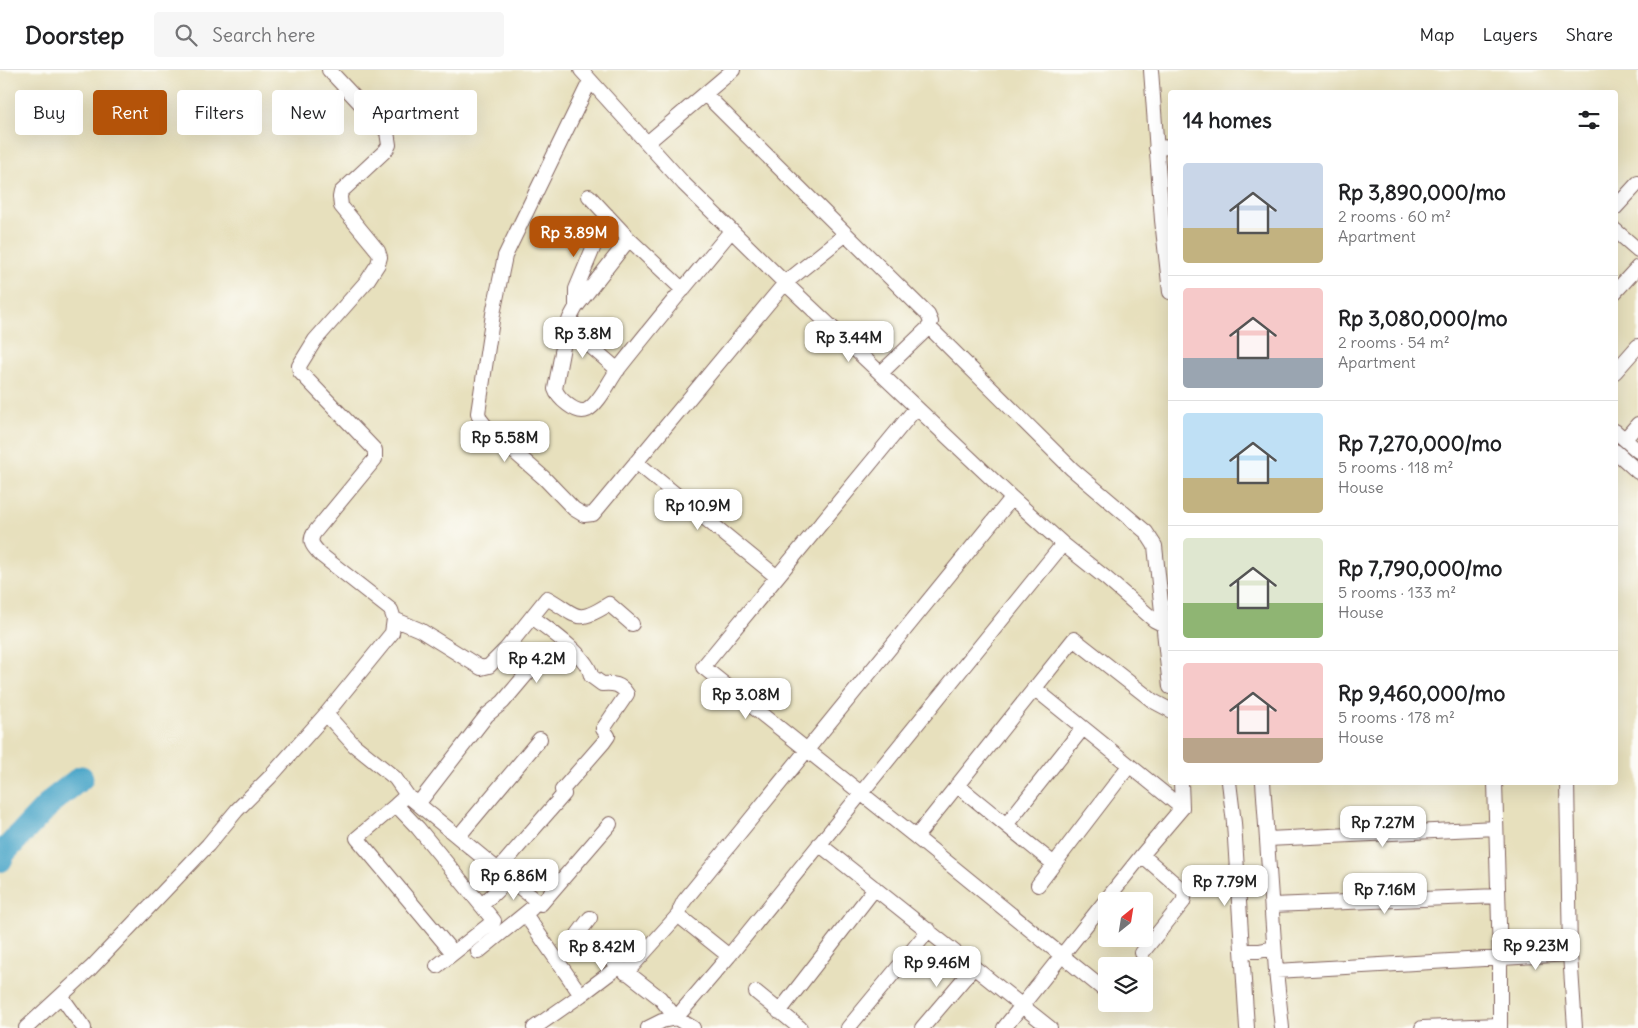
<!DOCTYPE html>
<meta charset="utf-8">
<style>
body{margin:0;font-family:Delius,sans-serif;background:#f6f6f6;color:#202124;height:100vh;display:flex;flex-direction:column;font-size:19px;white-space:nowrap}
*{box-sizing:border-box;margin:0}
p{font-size:16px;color:#757577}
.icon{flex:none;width:28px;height:28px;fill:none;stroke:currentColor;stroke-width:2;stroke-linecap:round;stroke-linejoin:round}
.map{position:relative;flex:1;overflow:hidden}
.side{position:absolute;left:1168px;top:20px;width:450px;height:695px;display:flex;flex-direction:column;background:#fff;border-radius:5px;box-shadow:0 5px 20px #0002}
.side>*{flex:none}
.top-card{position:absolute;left:15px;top:20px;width:475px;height:45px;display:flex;gap:10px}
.needle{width:32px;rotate:30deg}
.tools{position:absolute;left:1098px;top:822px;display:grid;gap:10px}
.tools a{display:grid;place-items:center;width:55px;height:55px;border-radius:5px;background:#fff;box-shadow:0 5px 20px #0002;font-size:25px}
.price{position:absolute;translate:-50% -42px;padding:0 11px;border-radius:10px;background:#fff;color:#222;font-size:16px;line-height:32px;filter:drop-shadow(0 1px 2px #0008)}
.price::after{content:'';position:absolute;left:50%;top:30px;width:15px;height:11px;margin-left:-8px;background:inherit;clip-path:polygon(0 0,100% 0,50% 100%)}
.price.selected{background:#b45309;color:#fff}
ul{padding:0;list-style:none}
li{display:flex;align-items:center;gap:15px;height:125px;padding:0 15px}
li+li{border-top:1px solid #e0e0e0}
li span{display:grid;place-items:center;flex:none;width:140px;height:100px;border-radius:5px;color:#555}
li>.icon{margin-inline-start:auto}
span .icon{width:60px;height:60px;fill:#fffc;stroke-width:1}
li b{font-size:21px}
h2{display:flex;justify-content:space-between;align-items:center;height:60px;padding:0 15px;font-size:21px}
.pill{padding:0 18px;border-radius:5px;background:#fff;box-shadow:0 5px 20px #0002;font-size:18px;line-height:45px}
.pill.selected{background:#b45309;color:#fff}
header{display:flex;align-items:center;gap:30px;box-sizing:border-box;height:70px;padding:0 25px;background:#fff;border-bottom:1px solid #e0e0e0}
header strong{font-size:24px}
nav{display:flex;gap:28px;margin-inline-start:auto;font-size:18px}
.search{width:350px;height:45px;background:#f6f6f6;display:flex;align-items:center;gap:12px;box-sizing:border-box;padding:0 18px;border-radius:5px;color:#757577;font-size:19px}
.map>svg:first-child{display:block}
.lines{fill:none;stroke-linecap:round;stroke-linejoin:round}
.river{stroke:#49a5c8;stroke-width:25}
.minor-casing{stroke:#81635e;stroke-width:16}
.minor{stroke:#fff;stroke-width:14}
</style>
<header>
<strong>Doorstep</strong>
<div class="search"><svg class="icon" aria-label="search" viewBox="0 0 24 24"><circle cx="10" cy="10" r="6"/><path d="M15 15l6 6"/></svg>Search here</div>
<nav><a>Map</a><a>Layers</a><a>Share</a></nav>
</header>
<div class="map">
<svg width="1638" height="958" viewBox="0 0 1638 958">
<rect width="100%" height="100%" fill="#fdfcf7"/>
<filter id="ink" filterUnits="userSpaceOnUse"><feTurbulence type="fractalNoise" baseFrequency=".02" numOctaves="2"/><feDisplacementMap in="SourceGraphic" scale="10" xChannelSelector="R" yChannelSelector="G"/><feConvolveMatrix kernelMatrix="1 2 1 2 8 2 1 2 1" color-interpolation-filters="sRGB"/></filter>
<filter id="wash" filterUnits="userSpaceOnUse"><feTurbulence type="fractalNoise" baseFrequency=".0096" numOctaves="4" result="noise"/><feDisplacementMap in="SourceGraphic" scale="20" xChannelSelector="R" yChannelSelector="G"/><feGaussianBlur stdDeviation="1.12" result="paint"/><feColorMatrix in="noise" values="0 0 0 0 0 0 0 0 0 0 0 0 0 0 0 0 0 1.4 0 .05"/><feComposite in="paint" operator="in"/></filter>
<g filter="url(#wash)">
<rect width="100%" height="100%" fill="#e7e0bd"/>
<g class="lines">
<path class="river" d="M0,790l4,-8 49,-52 28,-22"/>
</g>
</g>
<g filter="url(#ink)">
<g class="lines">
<defs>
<path id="minor" d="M581,0l103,114 101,99 227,215 51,46 44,35 47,41 10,5 6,-1
M1151,0l11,150 8,72
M590,11l-85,175 -12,58 -15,99 2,6 7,9 57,50 30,31 10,6 9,-1 6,-7 186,-224 61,-49 -141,-140
M647,73l86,-73
M1156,78l14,-1
M589,126l40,43 54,51
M1615,138l23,-25
M1615,160l23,20
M846,164l82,81 3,7 -2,5 -48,46
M629,169l-53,68 -6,11 -3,8 -12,63c3,9 21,26 32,21 13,-7 23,-31 32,-42 37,-47 75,-92 112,-137
M1615,222l23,-25
M576,237v-18l31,-74
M567,256l51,44
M929,257l143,142 74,63 9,14 15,141
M1615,302l23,-26
M916,338l-213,259 213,170 187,152
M1615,361l23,20
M1625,369l13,-15
M1615,381l23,21
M636,392l141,115
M394,549l26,11 61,38 8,-2 17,-17
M1034,618l148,120
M326,644l28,31 41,33 12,17 -11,10 22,23 76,93 -57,45
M1229,712l5,41 13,205
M1263,712l13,189 294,-17
M1495,712l5,177v69
M1567,712l3,172 5,74
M957,715l97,79
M412,729l97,80 32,25 69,-80
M418,734l69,-89 16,-13 27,-32 -24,-21 41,-51c31,17 27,28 62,6l23,20
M396,735l-39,33 96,115
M1006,755l77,-97
M458,767l82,-98
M916,767l158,-198 79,62 17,9
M1268,769l228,-11
M819,774l231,184
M498,800l66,-76 -2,-4 41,-47 5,-7 -5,-7 24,-35c-6,-10 -14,-11 -25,-10l-11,-8c-2,-19 -44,-48 -59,-59
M1038,815l91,-119
M482,835l27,-26
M1272,835l226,-9
M525,844l56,81
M590,848l-12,16 82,64 16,20 17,10
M1242,881h17l15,-3
M478,882l54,-44
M1142,883l41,-51c2,-6 2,-8 -2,-13l-39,-34
M729,886l-45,-36 -5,-6 1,-5 4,-8 328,-403
M1276,901l6,57
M626,903l53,-59
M756,922l44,36
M61,926l23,32
M779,942l96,-124
M26,958l65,-60 117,-123 29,-35 33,-33 56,-63 66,-81 2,-14 -3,-9 -70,-55c-7,-8 -13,-12 -7,-22l61,-74v-9l-75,-78 -1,-6 16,-26 52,-59 11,-17 2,-7 -2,-6 -37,-45 -1,-9 1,-5 45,-42 3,-5 -2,-13 -58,-62
M534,958l47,-33 37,-28
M648,958l14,-7 14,-3 53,-62 334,-412
M848,958l81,-98
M922,958l52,-61
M1004,958l138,-173 40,-47 -1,-26
M1422,958l77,-3"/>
</defs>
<use href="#minor" class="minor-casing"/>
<use href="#minor" class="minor"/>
</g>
</g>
</svg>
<div class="tools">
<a><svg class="needle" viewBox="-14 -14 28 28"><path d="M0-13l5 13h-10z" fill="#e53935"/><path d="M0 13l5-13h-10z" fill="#757577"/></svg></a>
<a><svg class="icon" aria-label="layers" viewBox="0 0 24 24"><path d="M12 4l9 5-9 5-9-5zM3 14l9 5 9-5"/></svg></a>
</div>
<b class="price selected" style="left:574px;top:188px">Rp 3.89M</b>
<b class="price" style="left:583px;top:289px">Rp 3.8M</b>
<b class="price" style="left:849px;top:293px">Rp 3.44M</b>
<b class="price" style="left:505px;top:393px">Rp 5.58M</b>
<b class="price" style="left:698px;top:461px">Rp 10.9M</b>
<b class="price" style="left:537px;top:614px">Rp 4.2M</b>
<b class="price" style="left:746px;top:650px">Rp 3.08M</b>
<b class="price" style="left:1383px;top:778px">Rp 7.27M</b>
<b class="price" style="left:514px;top:831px">Rp 6.86M</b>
<b class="price" style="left:1225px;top:837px">Rp 7.79M</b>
<b class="price" style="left:1385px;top:845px">Rp 7.16M</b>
<b class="price" style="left:1536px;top:901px">Rp 9.23M</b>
<b class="price" style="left:602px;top:902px">Rp 8.42M</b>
<b class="price" style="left:937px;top:918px">Rp 9.46M</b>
<div class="top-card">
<a class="pill">Buy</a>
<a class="pill selected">Rent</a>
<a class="pill">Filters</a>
<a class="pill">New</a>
<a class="pill">Apartment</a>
</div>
<section class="side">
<h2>14 homes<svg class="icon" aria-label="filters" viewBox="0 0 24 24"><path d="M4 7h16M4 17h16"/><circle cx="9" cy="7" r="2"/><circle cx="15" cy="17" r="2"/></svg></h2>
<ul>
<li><span style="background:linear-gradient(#c9d6e8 65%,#c2b280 0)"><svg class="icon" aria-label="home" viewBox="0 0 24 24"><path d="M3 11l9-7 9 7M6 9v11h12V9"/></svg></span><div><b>Rp 3,890,000/mo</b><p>2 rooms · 60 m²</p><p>Apartment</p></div></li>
<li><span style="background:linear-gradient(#f6c9c9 70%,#9aa5b1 0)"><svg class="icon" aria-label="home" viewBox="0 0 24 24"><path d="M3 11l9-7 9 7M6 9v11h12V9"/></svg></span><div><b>Rp 3,080,000/mo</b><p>2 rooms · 54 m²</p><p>Apartment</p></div></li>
<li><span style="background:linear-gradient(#bfe0f5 65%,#c2b280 0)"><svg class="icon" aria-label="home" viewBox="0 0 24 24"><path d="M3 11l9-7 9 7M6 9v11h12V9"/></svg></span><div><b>Rp 7,270,000/mo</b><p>5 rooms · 118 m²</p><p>House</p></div></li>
<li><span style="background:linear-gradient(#dfe7d0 65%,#8fb573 0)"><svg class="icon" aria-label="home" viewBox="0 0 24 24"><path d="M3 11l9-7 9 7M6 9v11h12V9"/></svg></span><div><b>Rp 7,790,000/mo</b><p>5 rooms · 133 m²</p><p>House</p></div></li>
<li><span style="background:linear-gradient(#f6c9c9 75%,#b9a48a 0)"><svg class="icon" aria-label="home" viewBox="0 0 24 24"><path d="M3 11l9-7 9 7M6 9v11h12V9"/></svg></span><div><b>Rp 9,460,000/mo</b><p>5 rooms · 178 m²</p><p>House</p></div></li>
</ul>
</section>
</div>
